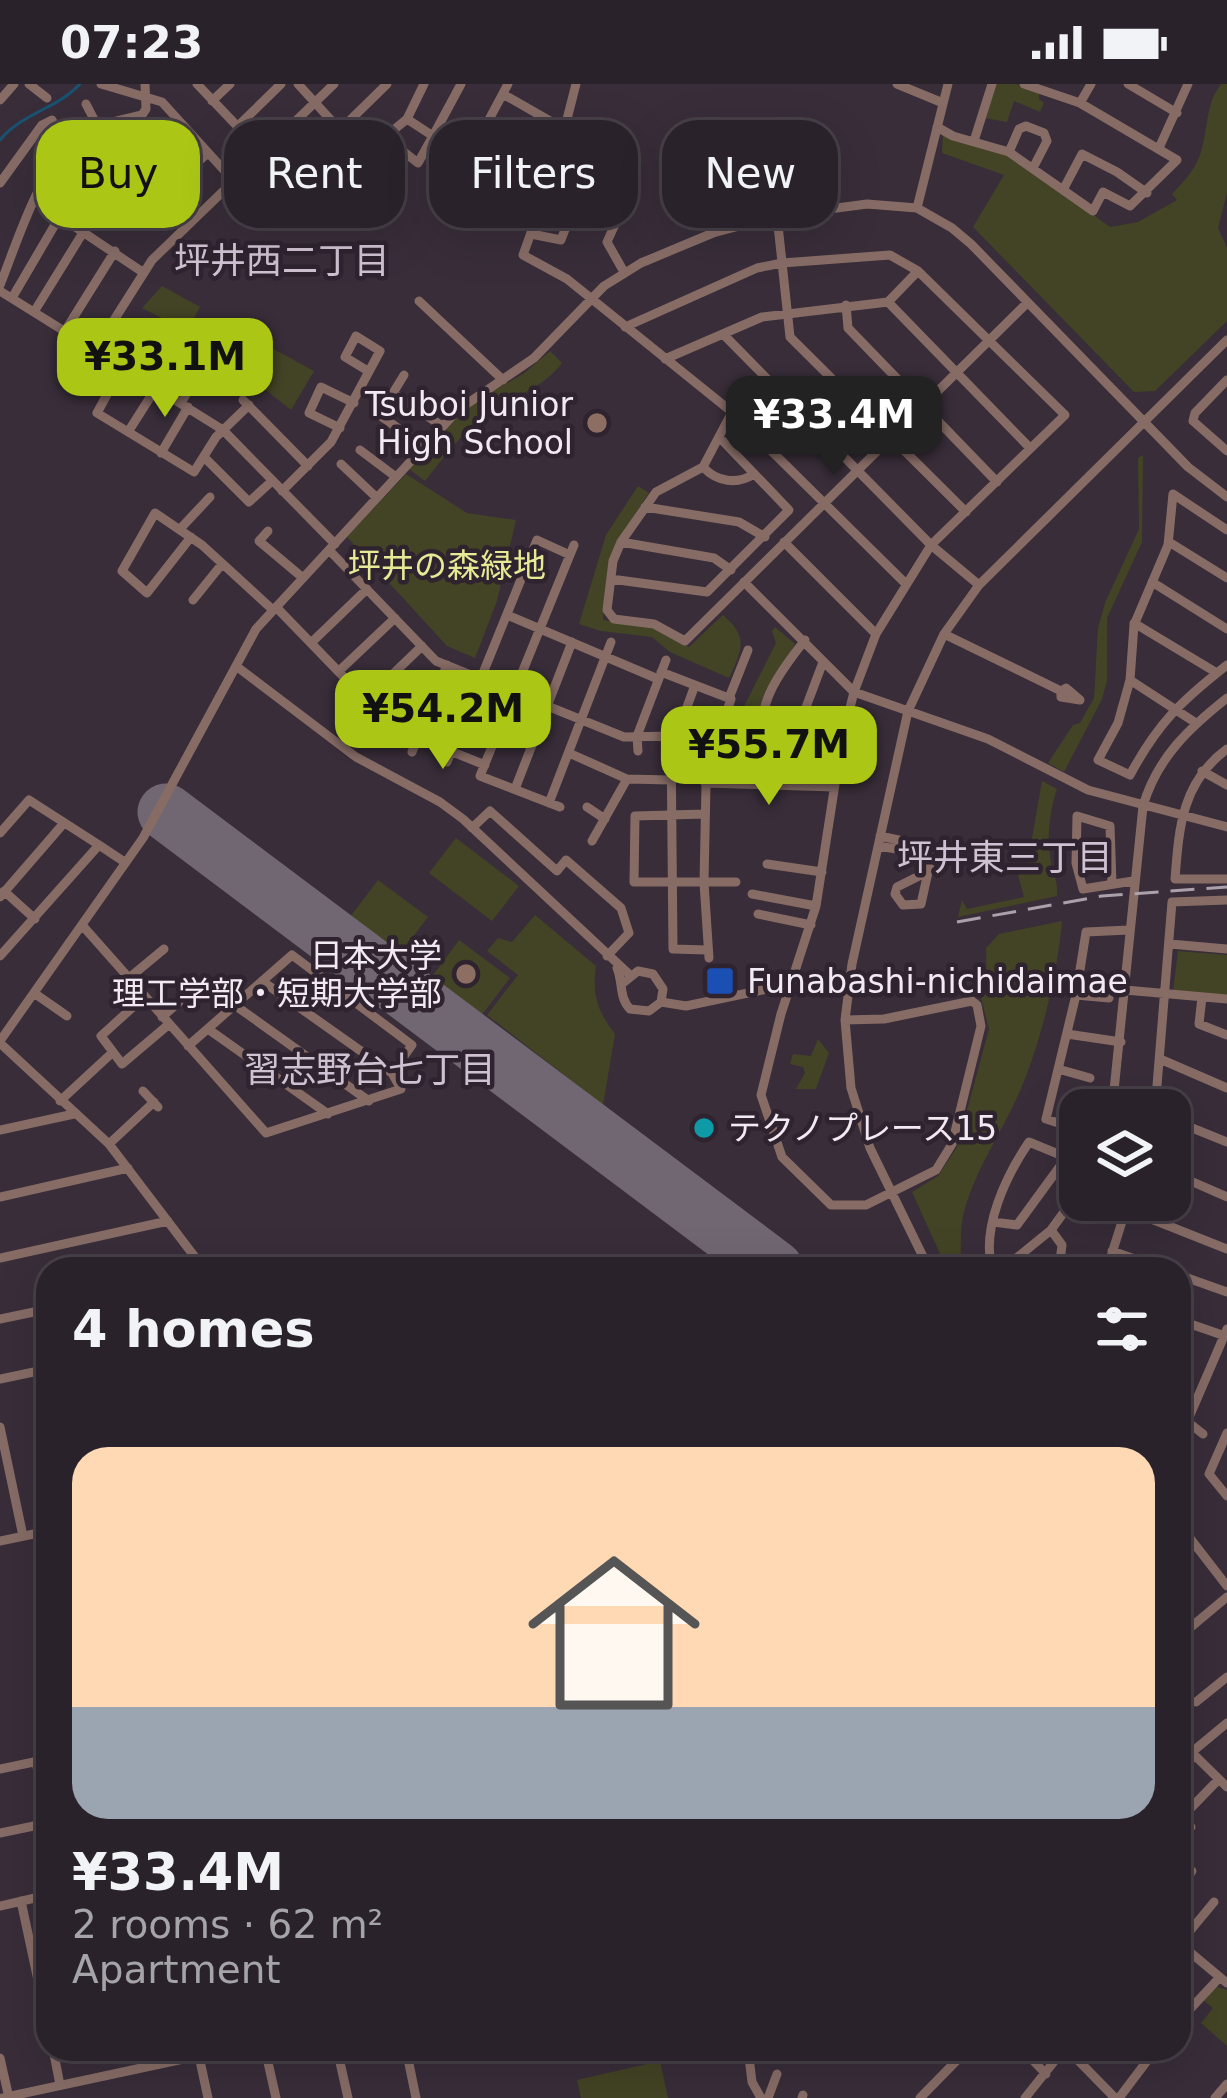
<!DOCTYPE html>
<meta charset="utf-8">
<style>
body{margin:0;font-family:"DejaVu Sans","Noto Sans JP",sans-serif;background:#362f37;color:#f1f3f6;height:100vh;display:flex;flex-direction:column;font-size:45px;white-space:nowrap}
*{box-sizing:border-box;margin:0}
p{font-size:39px;color:#a5a4a9}
.icon{flex:none;width:66px;height:66px;fill:none;stroke:currentColor;stroke-width:2;stroke-linecap:round;stroke-linejoin:round}
.map{position:relative;flex:1;overflow:hidden}
.drawer{position:absolute;left:36px;top:1173px;width:1155px;height:804px;display:flex;flex-direction:column;background:#2a222b;border-radius:36px;box-shadow:0 12px 48px #0002,0 0 0 3px #463f47}
.drawer>*{flex:none}
.hud{position:absolute;left:36px;top:36px;width:1155px;height:108px;display:flex;gap:24px}
.controls{position:absolute;left:1059px;top:1005px;display:grid;gap:24px}
.controls a{display:grid;place-items:center;width:132px;height:132px;border-radius:24px;background:#2a222b;box-shadow:0 12px 48px #0002,0 0 0 3px #463f47;font-size:60px}
.price{position:absolute;translate:-50% -102px;padding:0 27px;border-radius:24px;background:#abc615;color:#111;font-size:39px;line-height:78px;filter:drop-shadow(0 3px 6px #0008)}
.price::after{content:'';position:absolute;left:50%;top:72px;width:36px;height:27px;margin-left:-18px;background:inherit;clip-path:polygon(0 0,100% 0,50% 100%)}
.price.current{background:#222;color:#fff}
ul{padding:0;list-style:none}
li{display:grid;align-content:center;gap:24px;height:636px;padding:0 36px}
li+li{border-top:3px solid #463f47}
li span{display:grid;place-items:center;height:372px;border-radius:36px;color:#555}
li>.icon{margin-inline-start:auto}
span .icon{width:216px;height:216px;fill:#fffc;stroke-width:1}
li b{font-size:51px}
h2{display:flex;justify-content:space-between;align-items:center;height:144px;padding:0 36px;font-size:51px}
.pill{padding:0 42px;border-radius:36px;background:#2a222b;box-shadow:0 12px 48px #0002,0 0 0 3px #463f47;font-size:42px;line-height:108px}
.pill.current{background:#abc615;color:#111}
.status{display:flex;justify-content:space-between;align-items:center;height:84px;padding:0 60px;background:#2a222b;direction:ltr}
.status svg{height:33px;fill:currentColor}
.map>svg:first-child{display:block}
.green{fill:#434425}
.lines{fill:none;stroke-linecap:round;stroke-linejoin:round}
.stream{stroke:#1a5272;stroke-width:3}
.runway{stroke:#716772;stroke-width:57}
.minor{stroke:#876c66;stroke-width:9}
.rail{stroke:#aaa1ab;stroke-width:3;stroke-dasharray:24 12;stroke-linecap:butt}
.education-dot{fill:#8d6e63;stroke:#2e232f;stroke-width:4.5}
.transit-dot{fill:#1a4fb4;stroke:#2e232f;stroke-width:4.5}
.culture-dot{fill:#0f9aa8;stroke:#2e232f;stroke-width:4.5}
.labels{text-anchor:middle;dominant-baseline:central;stroke-width:9;stroke-linejoin:round;paint-order:stroke}
.poi-label{font-size:33px;fill:#f2eaf2;stroke:#2e232f;text-anchor:end}
.park-label{font-size:33px;fill:#e7ea94;stroke:#2e232f}
.neighbourhood-label{font-size:36px;fill:#cfc1d1;stroke:#2e232f}
</style>
<div class="status"><b>07:23</b><svg viewBox="0 0 49 12"><path d="M0 12V9h3v3zM5 12V6h3v6zM10 12V3h3v9zM15 12V0h3v12zM26 1h20v11H26zM47 4h2v5h-2z"/></svg></div>
<div class="map">
<svg width="1227" height="2014" viewBox="0 0 1227 2014">
<rect width="100%" height="100%" fill="#382d39"/>
<path class="green" d="M996,0h20l23,8v7l5,4 -4,9 -26,-11 -7,21 -22,-4z
M1221,0h6v109l-9,35 9,20v73l-72,70 -21,1 -161,-165 31,-52 -62,-22 1,-25 67,26 100,73 28,-5 39,-22 -5,-6c12,-13 25,-25 30,-46 7,-25 3,-42 19,-64z
M162,202l38,21 -13,24 -45,-23z
M230,241l84,46 -23,39 -76,-60z
M550,267l12,12c-20,26 -45,31 -71,48 -27,18 -46,45 -66,70l-16,-12 61,-65 53,-30z
M1143,371l-1,87 -35,76v63l-5,18 -38,73 -16,-9 25,-38 7,-2 14,-25 4,-70 7,-25 34,-74 -1,-71z
M406,390l61,39 49,7 -19,81 -22,57 -28,-12 -100,-109z
M638,402l11,7c-36,54 -40,62 -46,127l51,7 35,20 34,-32c26,22 19,35 6,63l-59,-26 -18,-15 -51,-6 -22,-7 27,-89z
M775,543l20,17 -36,69 -2,31 78,-1 -1,11 -106,-1 2,-19 46,-91 -4,-12z
M1042,697l15,8c-8,24 -11,53 -5,78 3,11 6,17 5,29l-99,21 4,-17 5,9 57,-12 -6,-22 8,-3z
M456,754l63,48 -27,35 -63,-48z
M378,796l50,37 -28,37 -50,-37z
M535,831l61,51c-4,28 1,45 19,68l-12,71 -116,-90 31,-40 -31,-24 11,-13 14,4z
M1062,837c-4,50 -22,126 -43,172 -18,41 -43,75 -55,119 -5,17 -2,37 -4,55l-13,2 -35,-77 26,-16 19,-29 32,-118 -8,-31 6,-12 -1,-38 13,-14z
M459,856l51,38 -29,38 -50,-38z
M1178,867l49,4v41l-54,-5z
M818,955l11,14 -13,36h-20l9,-16 -2,-6 -13,-3 3,-10 18,2z
M1217,1903l10,3v56l-26,-23 12,-15 -11,-9z
M660,1977l8,37h-87l-4,-18z"/>
<g class="lines">
<path class="stream" d="M0,56c22,-27 57,-31 80,-56"/>
<path class="runway" d="M166,728l609,457"/>
<path class="minor" d="M29,0l18,14
M101,0l61,18 71,78
M197,0l82,86
M298,0l42,46 47,-46
M424,0l-17,35 26,17 28,-52
M508,0l-31,58 78,24
M576,0l-21,82 -32,89 44,24 165,133 173,171
M897,0l46,19
M1128,0l49,29
M503,10l61,35
M0,16l14,-16
M212,17l18,-17
M1080,19l11,-19
M86,20l12,23
M407,35l-22,18 33,26 15,-27
M238,42l43,-42
M289,43l23,24
M937,43l16,9 56,16 84,59 10,-19 27,14 47,-46 -97,-57 -56,-19
M974,57l18,-57
M1159,64l29,-64
M1009,68l10,-23 7,-3 18,7 3,8 -14,27
M61,73l79,57 68,-61
M81,88l57,-54
M0,99l42,-58 10,-5 15,28
M1064,104l18,-34 35,18 30,21
M112,111l72,-68
M35,116l109,73
M917,124l31,-124
M621,127l-14,31 17,30
M777,132l13,121 176,175
M531,150l30,6 8,-21
M0,201c17,-42 38,-113 73,-143 21,-18 44,-21 69,-27l4,-6 -1,-25
M0,207l223,139 112,114
M12,214l48,-82
M419,217l84,79
M888,218l142,146
M846,221l2,23 149,154
M34,228l50,-81
M625,243l132,-59 25,-5 108,-8 28,16 147,144 -134,130 -55,89 -22,58 -12,47 -26,167 -35,108 -20,81 21,62 49,48h35l70,-35 16,-26 29,-118 -4,-21 -5,-4 -88,18 -39,1
M65,247l50,-80
M724,251l207,210 48,40
M95,266l57,-90 182,-176
M665,275l97,-42 126,-15 30,-31
M122,283l-25,46 97,59 22,-35 33,-32
M404,291l-11,18 49,33
M1227,296l-32,33 -2,8 34,30
M243,316l65,66
M181,319l19,-31
M732,328l-29,55 -47,25 -35,50 -8,19 -6,49 7,9 40,5 31,17 342,-338
M378,330l45,32
M340,344l-31,-15 12,-26 33,16
M128,348l28,-44
M360,366l36,27
M161,369l27,-46
M204,373l45,45 23,-21
M341,380l36,34
M703,383c14,15 34,18 51,7
M282,407l49,-49 49,-91 -24,-15 -11,21 23,14
M645,423l94,15 26,15
M180,445l30,-32
M1227,446l-54,-36 -5,51 -34,80 -4,55 -12,43 -20,37 32,15c28,-52 51,-74 97,-110
M268,447l-9,10 44,37
M191,453l-44,56 -25,-22 33,-58c16,11 31,21 47,32l71,65
M621,458l93,16 17,12
M784,458l92,92
M1169,458l58,36
M329,466l107,111 188,76 95,-2 12,-36 -70,-27
M611,495l96,13 82,-82 -70,-73
M744,498l110,110 134,47 100,51 139,37
M1152,498l75,47
M193,516l29,-36
M276,523l90,93 56,-54
M507,531l151,64
M1134,539l83,50
M944,550l117,57 5,-3 14,12 -19,-3v-6
M805,556c-19,24 -56,70 -36,99h73
M312,558l55,-53
M236,582l120,91 84,45 23,17 167,156
M339,587l56,-53
M1130,596l66,43
M729,614l19,-48
M400,634l22,9
M671,652l2,213 33,1
M707,652l-3,147 5,75
M676,653l19,-52
M418,654l67,27
M794,655l29,-77
M1227,665c-45,33 -48,78 -52,130h52
M638,667l-1,-15 29,-76
M412,668l35,-87
M569,669l58,26 43,1
M447,678l90,-222 33,15
M1202,687l25,14
M705,699l129,4
M515,705l57,-147
M549,719l62,-161
M560,723l-80,-31 94,-231
M587,723l18,12
M705,730l-70,2 -1,66h102
M472,744l18,-17 67,60 9,-11 55,48 8,25 -22,23
M0,749l29,-33 70,45 -99,111
M592,757l35,-62
M99,761l24,16
M878,762l31,5 14,8 -2,16 -24,12 -2,7 8,11 18,-1 11,-50 -11,-9 -41,-9
M767,780l55,8
M1112,800l-2,-58 -33,-10 -1,47 7,26 50,-8
M4,807l31,28
M752,810l64,12
M0,813l64,-74
M758,830l53,11
M82,841l184,208 135,-44 -9,-16 -130,-92
M1170,860l57,5
M617,884c6,14 2,30 13,41l19,2 12,-9 2,-13 -10,-15 -15,-3 -15,12
M129,894l35,-29
M1125,906l102,9
M34,909l33,23
M1076,911l33,3
M144,913l-43,39 21,28 46,-39
M1202,913l-3,27 28,11
M661,918l25,4 105,-22
M236,922l133,95
M162,933l41,-36
M208,945l120,85
M1067,950l54,8
M0,957l143,-203 113,-209 202,-219 76,-52 70,-72 37,-23 72,-30 64,-17 90,-12 50,4 35,20 19,16 217,223 39,30
M0,959l109,101 95,125
M188,962l104,-91 120,90 -20,28
M1160,975l67,29
M1058,985l32,9
M143,1007l15,16
M60,1017l53,-49
M1112,1026l31,-304c14,-48 46,-78 84,-108
M1155,1026l17,-208 55,-2
M1170,1035l57,23
M0,1046l74,-16
M1080,1046l-34,-11 30,-124 10,-63 43,-2
M109,1060l45,-42
M1170,1088l57,25
M0,1113l128,-29
M993,1138l24,3 49,-67
M1051,1146l11,15 -3,24
M1112,1167l51,18
M0,1174l168,-37
M929,1185l-59,-121 -19,-60 -6,-68 7,-56 56,-253 36,-77 35,-49 248,-245
M992,1185c-11,-41 14,-93 37,-127l51,21
M1003,1185l48,-39 29,-40
M1107,1185l19,-60 101,40
M1179,1191l48,17
M0,1235l48,-10
M1179,1236l46,16
M0,1295l48,-10
M1179,1331l24,19
M1187,1338l40,-93
M0,1343l23,109
M1227,1349l-18,41 18,22
M1179,1440l48,62
M0,1457l48,-10
M1179,1553l48,-40
M1179,1586l7,-6
M1196,1618l31,-25
M1179,1656l48,47
M1192,1668l35,-29
M36,1678l12,58
M0,1685l48,-10
M1179,1688l16,-17
M1191,1743l-9,-10 37,-38
M0,1749l48,-10
M1179,1779l13,8 -13,21
M21,1817l27,126
M0,1822l48,-11
M1179,1859l48,40
M1180,1859l34,-41
M1179,1937l41,-44
M53,1965l7,36
M265,1965l11,49
M337,1965l11,49
M406,1965l10,49
M748,1965l4,33 9,16
M1022,1965l24,25
M1067,1965l48,49
M199,1972l9,42
M0,1974l9,40
M2,2014l228,-49
M768,2014l9,-24
M802,2014l1,-3
M920,2014l48,-49
M1025,2014l39,-49
M1119,2014l37,-49
M1215,2014l12,-14"/>
<path class="rail" d="M957,838l145,-26 125,-9"/>
</g>
<g class="education-dot">
<circle cx="597" cy="339" r="12"/>
<circle cx="466" cy="890" r="12"/>
</g>
<rect class="transit-dot" x="705" y="882" width="30" height="30" rx="6"/>
<circle class="culture-dot" cx="704" cy="1044" r="12"/>
<g class="labels">
<g class="poi-label">
<text x="573" y="320">Tsuboi Junior<tspan x="573" dy="38">High School</tspan></text>
<text x="442" y="871">日本大学<tspan x="442" dy="38">理工学部・短期大学部</tspan></text>
<text x="747" y="897" text-anchor="start">Funabashi-nichidaimae</text>
<text x="728" y="1044" text-anchor="start">テクノプレース15</text>
</g>
<g class="park-label">
<text x="447" y="481">坪井の森緑地</text>
</g>
<g class="neighbourhood-label">
<text x="282" y="176">坪井西二丁目</text>
<text x="1005" y="773">坪井東三丁目</text>
<text x="370" y="985">習志野台七丁目</text>
</g>
</g>
</svg>
<div class="controls">
<a><svg class="icon" aria-label="layers" viewBox="0 0 24 24"><path d="M12 4l9 5-9 5-9-5zM3 14l9 5 9-5"/></svg></a>
</div>
<b class="price" style="left:165px;top:336px">¥33.1M</b>
<b class="price current" style="left:834px;top:394px">¥33.4M</b>
<b class="price" style="left:443px;top:688px">¥54.2M</b>
<b class="price" style="left:769px;top:724px">¥55.7M</b>
<div class="hud">
<a class="pill current">Buy</a>
<a class="pill">Rent</a>
<a class="pill">Filters</a>
<a class="pill">New</a>
</div>
<section class="drawer">
<h2>4 homes<svg class="icon" aria-label="filters" viewBox="0 0 24 24"><path d="M4 7h16M4 17h16"/><circle cx="9" cy="7" r="2"/><circle cx="15" cy="17" r="2"/></svg></h2>
<ul>
<li><span style="background:linear-gradient(#ffd9b3 70%,#9aa5b1 0)"><svg class="icon" aria-label="home" viewBox="0 0 24 24"><path d="M3 11l9-7 9 7M6 9v11h12V9"/></svg></span><div><b>¥33.4M</b><p>2 rooms · 62 m²</p><p>Apartment</p></div></li>
</ul>
</section>
</div>
